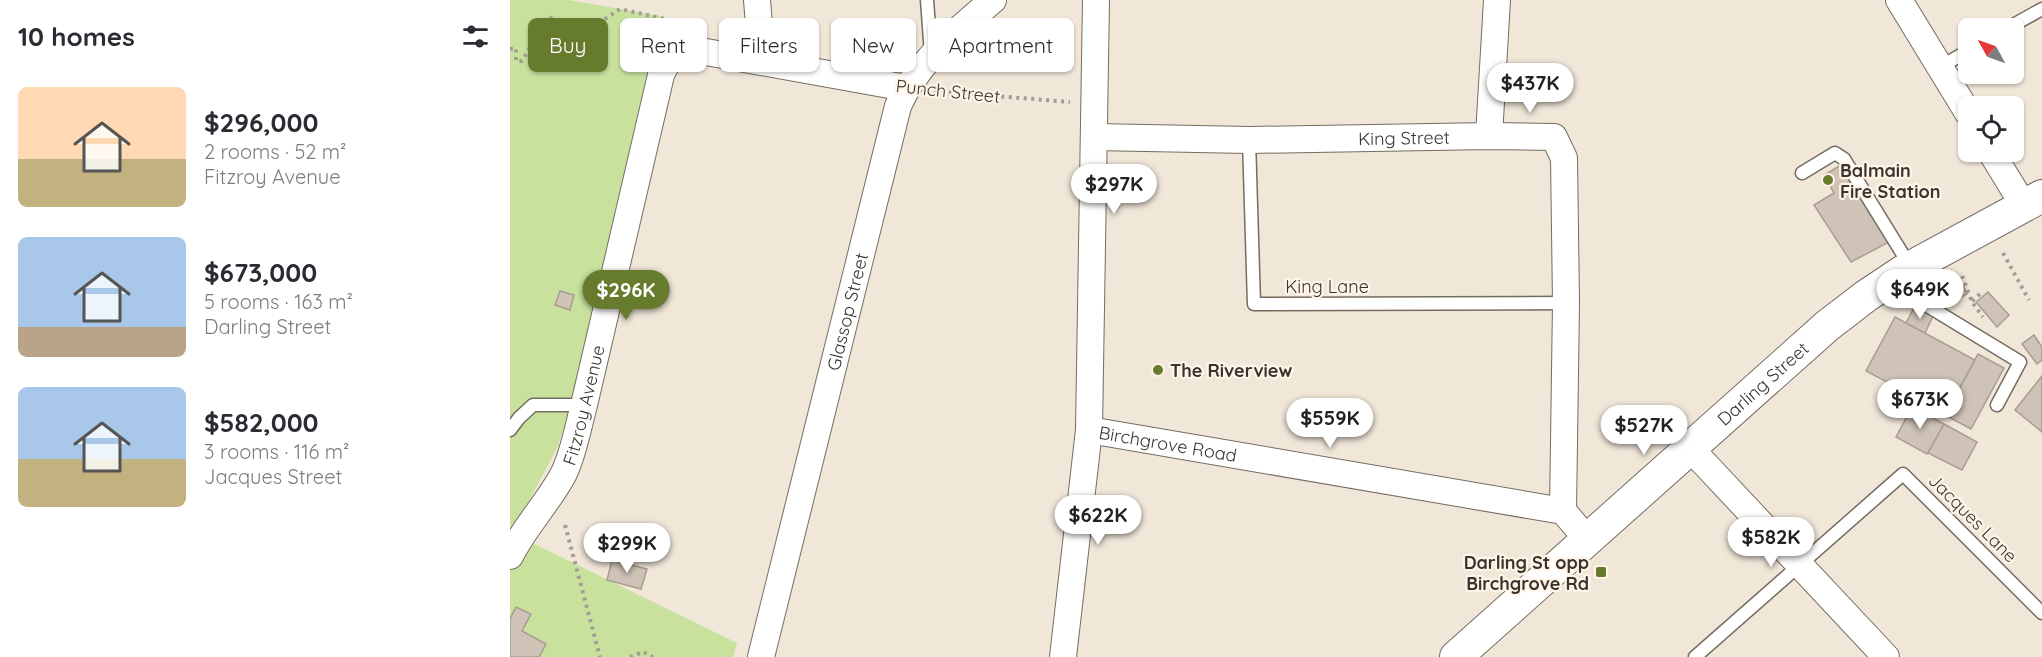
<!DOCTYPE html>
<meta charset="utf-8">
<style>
body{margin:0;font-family:Quicksand,sans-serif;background:#f7f7f7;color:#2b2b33;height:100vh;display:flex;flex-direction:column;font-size:22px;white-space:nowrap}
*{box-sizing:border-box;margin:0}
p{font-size:20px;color:#7c7c81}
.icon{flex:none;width:33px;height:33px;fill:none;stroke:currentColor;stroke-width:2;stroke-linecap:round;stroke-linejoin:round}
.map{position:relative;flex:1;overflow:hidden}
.panel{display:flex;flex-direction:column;background:#fff;width:510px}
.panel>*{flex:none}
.guide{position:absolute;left:18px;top:18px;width:570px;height:54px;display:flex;gap:12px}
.needle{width:39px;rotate:310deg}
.fabs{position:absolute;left:1448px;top:18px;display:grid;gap:12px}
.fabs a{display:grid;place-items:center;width:66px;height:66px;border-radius:9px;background:#fff;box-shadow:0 2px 4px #0004;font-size:30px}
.price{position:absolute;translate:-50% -51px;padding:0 14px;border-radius:21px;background:#fff;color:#222;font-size:20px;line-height:39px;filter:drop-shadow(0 2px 3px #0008)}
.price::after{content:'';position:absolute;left:50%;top:36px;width:18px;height:14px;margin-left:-9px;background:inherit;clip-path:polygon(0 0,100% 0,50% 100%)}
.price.current{background:#677b2c;color:#fff}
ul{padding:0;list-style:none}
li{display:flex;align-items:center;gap:18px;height:150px;padding:0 18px}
li span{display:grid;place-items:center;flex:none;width:168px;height:120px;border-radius:9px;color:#555}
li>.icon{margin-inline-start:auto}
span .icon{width:72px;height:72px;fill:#fffc;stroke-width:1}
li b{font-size:26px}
h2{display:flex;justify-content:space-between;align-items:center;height:72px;padding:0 18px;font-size:26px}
.pill{padding:0 21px;border-radius:9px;background:#fff;box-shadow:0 2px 4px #0004;font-size:21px;line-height:54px}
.pill.current{background:#677b2c;color:#fff}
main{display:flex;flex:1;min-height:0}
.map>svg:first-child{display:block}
.green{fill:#c8e29e}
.building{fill:#cec3b6;stroke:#a79d90;stroke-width:1.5}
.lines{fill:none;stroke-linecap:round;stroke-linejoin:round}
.service-casing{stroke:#756c60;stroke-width:15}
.minor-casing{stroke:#756c60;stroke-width:28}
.tertiary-casing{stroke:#756c60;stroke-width:34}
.path{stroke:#a49d93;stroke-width:4;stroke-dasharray:3 4.5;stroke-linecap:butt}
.service{stroke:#fff;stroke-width:12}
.minor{stroke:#fff;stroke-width:26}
.tertiary{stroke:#fff;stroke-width:32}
.poi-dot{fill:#677b2c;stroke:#fff4e6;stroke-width:2}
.labels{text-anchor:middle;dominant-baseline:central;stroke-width:4.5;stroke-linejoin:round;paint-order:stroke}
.street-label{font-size:18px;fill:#38342f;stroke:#fff4e6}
.poi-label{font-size:18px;font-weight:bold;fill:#38342f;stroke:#fff4e6;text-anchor:start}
</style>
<main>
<section class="panel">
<h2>10 homes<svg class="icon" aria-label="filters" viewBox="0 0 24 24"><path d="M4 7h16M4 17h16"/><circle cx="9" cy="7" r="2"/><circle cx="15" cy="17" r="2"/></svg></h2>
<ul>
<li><span style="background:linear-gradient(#ffd9b3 60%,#c2b280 0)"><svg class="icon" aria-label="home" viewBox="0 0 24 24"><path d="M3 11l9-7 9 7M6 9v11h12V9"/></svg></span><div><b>$296,000</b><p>2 rooms · 52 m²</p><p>Fitzroy Avenue</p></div></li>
<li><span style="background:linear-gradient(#a9c7e8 75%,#b9a48a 0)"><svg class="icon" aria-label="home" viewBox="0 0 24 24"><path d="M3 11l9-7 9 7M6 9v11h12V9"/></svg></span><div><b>$673,000</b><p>5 rooms · 163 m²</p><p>Darling Street</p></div></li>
<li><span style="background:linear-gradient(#a9c7e8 60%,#c2b280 0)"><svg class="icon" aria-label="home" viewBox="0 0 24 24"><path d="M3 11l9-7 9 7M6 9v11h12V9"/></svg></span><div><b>$582,000</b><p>3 rooms · 116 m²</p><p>Jacques Street</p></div></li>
</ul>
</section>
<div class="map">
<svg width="1532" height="657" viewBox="0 0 1532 657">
<rect width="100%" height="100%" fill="#f1e7d9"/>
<path class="green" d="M0,0h59l91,16 -91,397 -12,35 -45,85 225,110 -4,14h-223z"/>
<path class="building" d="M1331,165l48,77 -38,20 -37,-57 20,-12 -10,-18z
M1453,285l4,9 -14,8 -5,-9z
M50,291l14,4 -4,15 -15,-5z
M1478,292l21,23 -12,12 -21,-25z
M1405,306l18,10 -8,17 -19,-10z
M1385,317l80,43 -29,53 -80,-42z
M1524,335l8,12v13l-5,4 -15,-20z
M1468,354l26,14 -33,61 -26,-14z
M1532,376v56l-27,-22z
M1402,407l32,17 -17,30 -31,-17z
M1434,424l33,18 -15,28 -34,-17z
M102,560l35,9 -6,20 -34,-9z
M6,607l15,7 -9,17 24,13 -7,13h-29v-38z"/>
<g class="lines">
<defs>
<path id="service" d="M417,0l4,55
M1498,28l34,-19
M1430,67l28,-16
M739,140l5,164 312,-1
M1292,173l33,-20 9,6 66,107
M1392,273l16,27 102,62 -23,43
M0,430l9,-12 14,-13h51
M1185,657l208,-183 139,139"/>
<g id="minor">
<path d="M247,0l5,61"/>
<path d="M1389,0l69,113"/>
<path d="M979,136l8,-136"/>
<path id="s1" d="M584,137l155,3 240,-4 65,1 10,21 2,145 -3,208"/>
<path d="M1481,152l33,54"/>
<path id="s2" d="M579,430l474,81 24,28"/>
<path d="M1180,448l196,209"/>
<path id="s3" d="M0,556c15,-30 39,-54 54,-83 10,-21 14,-46 20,-68l77,-330c7,-17 16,-24 34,-25l211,38"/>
<path id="s4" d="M251,657l137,-551c20,-45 58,-74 95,-106"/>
<path d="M553,657l26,-227 7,-430"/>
</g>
<g id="tertiary">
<path id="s5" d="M946,657l371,-331 39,-30 36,-24 140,-76"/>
</g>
</defs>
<use href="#service" class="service-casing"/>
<use href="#minor" class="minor-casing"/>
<use href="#tertiary" class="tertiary-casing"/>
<path class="path" d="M0,49l6,-1v13h6l9,-15 15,-9 1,-20 43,12 30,-20 45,10 5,14
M424,91l136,11
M1493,253l26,47
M1452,276l10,26 11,15
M1462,301l8,-7 2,3
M55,525l35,132
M120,657l13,-5 10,5"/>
<use href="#service" class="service"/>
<use href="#minor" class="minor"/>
<use href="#tertiary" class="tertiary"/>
</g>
<g class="poi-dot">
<circle cx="1318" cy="180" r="6"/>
<circle cx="648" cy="370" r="6"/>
<rect x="1085" y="566" width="12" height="12" rx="3"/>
</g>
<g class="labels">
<g class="street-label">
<text transform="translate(438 91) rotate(6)">Punch Street</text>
<text stroke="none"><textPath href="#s1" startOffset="310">King Street</textPath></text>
<text x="817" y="286">King Lane</text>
<text stroke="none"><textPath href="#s4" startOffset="356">Glassop Street</textPath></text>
<text stroke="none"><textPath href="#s5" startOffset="411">Darling Street</textPath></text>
<text stroke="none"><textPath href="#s3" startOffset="170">Fitzroy Avenue</textPath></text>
<text stroke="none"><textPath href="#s2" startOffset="80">Birchgrove Road</textPath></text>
<text transform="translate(1463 518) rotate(45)">Jacques Lane</text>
</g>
<g class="poi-label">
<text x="1330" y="170">Balmain<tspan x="1330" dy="21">Fire Station</tspan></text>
<text x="660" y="370">The Riverview</text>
<text x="1079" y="562" text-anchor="end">Darling St opp<tspan x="1079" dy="21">Birchgrove Rd</tspan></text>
</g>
</g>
</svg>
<div class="fabs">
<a><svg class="needle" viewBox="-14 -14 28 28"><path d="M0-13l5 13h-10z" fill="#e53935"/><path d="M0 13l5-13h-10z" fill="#7c7c81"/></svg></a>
<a><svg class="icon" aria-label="locate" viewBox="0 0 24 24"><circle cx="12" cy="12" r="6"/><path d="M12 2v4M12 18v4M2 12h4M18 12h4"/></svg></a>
</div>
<b class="price" style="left:1020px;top:114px">$437K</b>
<b class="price" style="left:604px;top:215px">$297K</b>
<b class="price" style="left:1410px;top:320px">$649K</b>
<b class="price current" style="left:116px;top:321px">$296K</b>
<b class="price" style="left:1410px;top:430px">$673K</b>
<b class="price" style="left:820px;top:449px">$559K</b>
<b class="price" style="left:1134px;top:456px">$527K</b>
<b class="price" style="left:588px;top:546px">$622K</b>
<b class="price" style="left:1261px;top:568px">$582K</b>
<b class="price" style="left:117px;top:574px">$299K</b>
<div class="guide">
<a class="pill current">Buy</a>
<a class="pill">Rent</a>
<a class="pill">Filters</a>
<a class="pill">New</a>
<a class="pill">Apartment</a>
</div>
</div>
</main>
